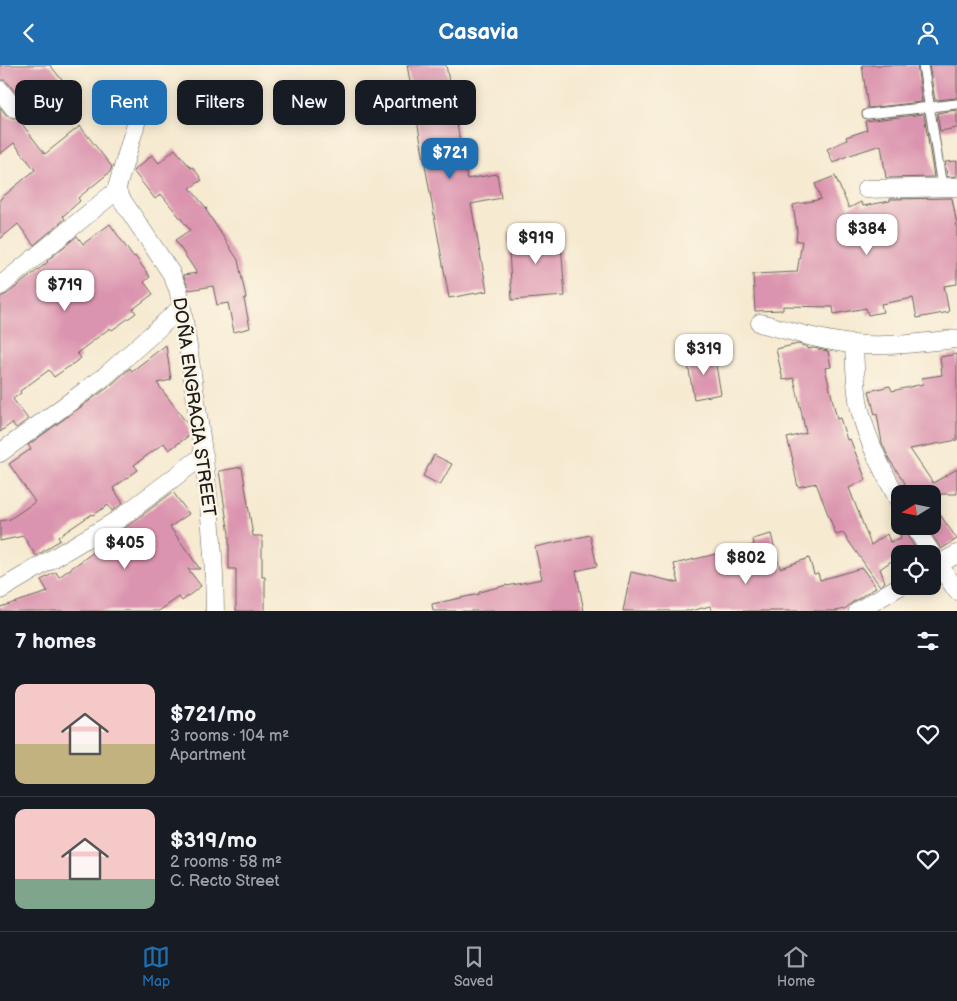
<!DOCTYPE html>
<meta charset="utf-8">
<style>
body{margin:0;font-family:"Balsamiq Sans",sans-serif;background:#20242c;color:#f1f3f6;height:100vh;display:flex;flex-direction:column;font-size:19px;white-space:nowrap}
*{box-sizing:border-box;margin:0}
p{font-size:16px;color:#9ea1a6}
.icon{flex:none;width:28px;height:28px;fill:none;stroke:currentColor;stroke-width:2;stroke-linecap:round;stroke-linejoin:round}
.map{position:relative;height:546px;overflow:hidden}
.side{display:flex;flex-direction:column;background:#171b24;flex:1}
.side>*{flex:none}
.hud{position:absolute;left:15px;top:15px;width:500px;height:45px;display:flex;gap:10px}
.needle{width:32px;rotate:260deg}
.fabs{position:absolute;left:891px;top:420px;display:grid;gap:10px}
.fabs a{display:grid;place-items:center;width:50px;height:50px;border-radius:10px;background:#171b24;box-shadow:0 2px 12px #0003;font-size:25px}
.price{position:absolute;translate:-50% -42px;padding:0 11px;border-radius:10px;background:#fff;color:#222;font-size:16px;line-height:32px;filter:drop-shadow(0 1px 2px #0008)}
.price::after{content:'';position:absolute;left:50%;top:30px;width:15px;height:11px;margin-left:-8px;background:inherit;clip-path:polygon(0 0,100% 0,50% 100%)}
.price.selected{background:#1f6fb2;color:#fff}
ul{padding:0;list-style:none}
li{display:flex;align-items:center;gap:15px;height:125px;padding:0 15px}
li+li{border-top:1px solid #363941}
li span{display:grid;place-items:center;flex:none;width:140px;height:100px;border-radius:10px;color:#555}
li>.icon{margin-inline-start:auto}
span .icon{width:60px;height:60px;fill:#fffc;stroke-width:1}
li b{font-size:21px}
h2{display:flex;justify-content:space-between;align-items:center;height:60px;padding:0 15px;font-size:21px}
.tag{padding:0 18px;border-radius:10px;background:#171b24;box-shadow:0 2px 12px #0003;font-size:18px;line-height:45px}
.tag.selected{background:#1f6fb2;color:#fff}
header{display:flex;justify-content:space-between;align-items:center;height:65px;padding:0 15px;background:#1f6fb2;color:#fff;font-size:22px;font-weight:600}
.tab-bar{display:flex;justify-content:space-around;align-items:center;height:70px;border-top:1px solid #363941;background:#171b24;font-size:14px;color:#9ea1a6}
.tab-bar a{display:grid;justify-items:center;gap:2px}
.tab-bar .selected{color:#1f6fb2}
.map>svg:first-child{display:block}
.building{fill:#db94af}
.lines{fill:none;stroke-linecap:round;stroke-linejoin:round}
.service-casing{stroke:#68645b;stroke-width:11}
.minor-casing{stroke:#68645b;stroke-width:19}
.service{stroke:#fff;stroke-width:9}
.minor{stroke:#fff;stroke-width:18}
.labels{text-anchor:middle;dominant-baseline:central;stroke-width:5;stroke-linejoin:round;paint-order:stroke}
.street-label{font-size:18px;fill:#1c1c1c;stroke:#fcf5e5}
</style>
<header><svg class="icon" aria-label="back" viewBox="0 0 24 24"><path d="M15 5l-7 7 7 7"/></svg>Casavia<svg class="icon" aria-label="person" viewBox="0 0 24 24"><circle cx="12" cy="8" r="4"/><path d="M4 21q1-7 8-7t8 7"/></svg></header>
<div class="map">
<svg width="957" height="546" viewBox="0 0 957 546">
<rect width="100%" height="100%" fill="#fcf5e5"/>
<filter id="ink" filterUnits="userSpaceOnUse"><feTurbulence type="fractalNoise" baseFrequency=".02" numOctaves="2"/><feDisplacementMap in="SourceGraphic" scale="10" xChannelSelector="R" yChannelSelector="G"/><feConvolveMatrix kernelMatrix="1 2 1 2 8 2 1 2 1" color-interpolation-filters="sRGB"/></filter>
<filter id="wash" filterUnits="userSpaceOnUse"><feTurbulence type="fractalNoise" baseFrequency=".0096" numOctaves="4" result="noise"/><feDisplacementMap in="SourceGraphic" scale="20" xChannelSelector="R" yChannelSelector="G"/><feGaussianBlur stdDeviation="1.12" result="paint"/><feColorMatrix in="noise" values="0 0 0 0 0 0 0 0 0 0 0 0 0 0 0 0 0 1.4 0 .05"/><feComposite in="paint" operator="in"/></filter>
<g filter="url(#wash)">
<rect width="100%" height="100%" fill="#f6ead1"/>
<g id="blocks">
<path class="building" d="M0,0h50l12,15 -38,32v-6l-2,-5 -14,-18 -4,-3h-4z
M407,0h39l21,114 30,-5 4,24 -30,6 16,87 -38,7z
M862,0h55l5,37 -54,6z
M929,0h28v33l-22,2z
M0,42l6,8 4,3h6l4,-1 3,-4 5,6 -6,5 23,30 35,-28 32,41 -2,5 -32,26 2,3 -17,15 2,3 -31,26 -16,-21 -18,15v-40l35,-29 -21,-27 -14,11z
M957,45v18l-17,3 -3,-18z
M924,49l10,63 -48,1 -5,-33 -34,11 -14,7 -6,-14 20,-9 -1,-3 21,-7 -2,-9z
M175,84l16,19 2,-1 9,13 -12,8 17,21 -1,1 32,50 8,38 -2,1 6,29 -16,4 -6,-29 -11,2 -4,-19 -24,4 -6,-15 14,-2 -22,-33 15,-10 -29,-36 -6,5 -22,-28 19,-16 7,8z
M957,96v15l-10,1 -2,-15z
M835,111l14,32 12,-6 2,4 27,-5v-2l62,-1 5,27v59l-13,2 5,26 -32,6 -4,-20 -32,6 2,8 -15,3 -2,-7 -32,6 -1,-7 -50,-1v4l-28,1 -2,-37 44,-2 5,-31h-6l1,-10 -4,-26 28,-6 -6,-15z
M110,159l23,33 2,-1 15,21 -6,5 9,12 -20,15 3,4 -24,17 -2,-2 -33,25 4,5 -27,19 -5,-7 -29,21 1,2 -8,6 15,20 -12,9 -4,-5 -12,9v-135l7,-3 41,-32 -1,-1 30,-25 6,8z
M560,165l5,66 -53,4 -4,-66z
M798,279l10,3v2l6,-1 14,3 3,16 -6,1 12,51 3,-1 7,22 3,-1 16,41 -17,8 22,57 16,-11 3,8 11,-3 -3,-13h5l2,6 14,22h-19v1l-20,14 5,13 -5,4 -37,-53 -7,2 -20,-52 -18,4 -6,-27h1l-6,-22 19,-5 -12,-55 -11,2 -7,-31z
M166,280l5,35 -14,3 32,43 1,9 -21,15 -5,-7 -30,22 4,5 -25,18 10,15 -11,8 -4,-6 -15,10 -1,-1 -34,23 2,3 -24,16 -13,-20 -23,5v-20l10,-2 25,-17 -26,-38 22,-15 -3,-4 82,-59 20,-18 2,3z
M714,289l7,40 -27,5 -7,-40z
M957,289v86l-47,9 23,34 24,-14v25h-50l-4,-9 2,-2 -16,-24 -7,-16 -5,-29 -2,1 -6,-24 21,-5 2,5 31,-7 -1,-6 20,-3 -2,-18z
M434,390l18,9 -12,21 -17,-9z
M242,402l11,69h9v41h3v34h-29v-42h-7v-35l-10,-63z
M173,427l16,22 -19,13 30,42h-12l13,17 -19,15 -3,-4 -20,14h-159v-4l48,-15 -7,-12 15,-8 3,5 67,-48 -1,-1z
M932,438l25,36 -16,10 -14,-23h5z
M771,469l9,34 29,-10 5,16 4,-1 2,7 42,-12 14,19 -23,15 -8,7 -9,2h-124l-2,-5 -19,5h-68l8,-39 48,11 -5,-19 80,-19 -1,-6z
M590,470l7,31 -21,5 8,40h-151l-1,-7 47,-10v-2l28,-7v1l35,-7 -7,-32z"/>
</g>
</g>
<g filter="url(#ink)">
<use href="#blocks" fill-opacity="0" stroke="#68645b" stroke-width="1"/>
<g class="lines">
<defs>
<path id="service" d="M923,0l19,122
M867,49l90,-10"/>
<path id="minor" d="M0,25l14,18
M866,124l91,-2
M116,126l55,82 7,16 4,18c15,101 32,201 33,304
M0,221l116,-95 21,-71
M760,258c30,8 62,18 93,21 33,4 71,-2 104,-5
M854,279c1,22 1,45 6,66 8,33 24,63 40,93
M0,388l104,-76 78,-70
M914,461l18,28
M932,490l25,36
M932,503l25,-14
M0,525l119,-71 85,-64
M858,546l42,-25"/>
</defs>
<use href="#service" class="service-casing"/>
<use href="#minor" class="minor-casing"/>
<use href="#service" class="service"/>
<use href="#minor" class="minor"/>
</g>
</g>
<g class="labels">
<g class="street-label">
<text transform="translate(194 342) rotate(82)">DOÑA ENGRACIA STREET</text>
</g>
</g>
</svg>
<div class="fabs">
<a><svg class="needle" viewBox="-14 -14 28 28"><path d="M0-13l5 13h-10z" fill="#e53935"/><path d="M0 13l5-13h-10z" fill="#9ea1a6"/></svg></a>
<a><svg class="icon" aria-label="locate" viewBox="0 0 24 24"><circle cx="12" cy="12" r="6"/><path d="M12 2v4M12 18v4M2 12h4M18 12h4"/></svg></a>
</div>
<b class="price selected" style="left:450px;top:115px">$721</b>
<b class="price" style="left:867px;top:191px">$384</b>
<b class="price" style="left:536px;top:200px">$919</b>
<b class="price" style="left:65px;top:247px">$719</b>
<b class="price" style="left:704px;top:311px">$319</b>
<b class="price" style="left:125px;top:505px">$405</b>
<b class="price" style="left:746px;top:520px">$802</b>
<div class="hud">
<a class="tag">Buy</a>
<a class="tag selected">Rent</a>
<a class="tag">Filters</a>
<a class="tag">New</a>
<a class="tag">Apartment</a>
</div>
</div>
<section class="side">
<h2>7 homes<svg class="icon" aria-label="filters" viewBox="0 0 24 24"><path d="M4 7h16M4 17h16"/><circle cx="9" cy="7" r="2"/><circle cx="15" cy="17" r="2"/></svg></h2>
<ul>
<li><span style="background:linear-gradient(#f6c9c9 60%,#c2b280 0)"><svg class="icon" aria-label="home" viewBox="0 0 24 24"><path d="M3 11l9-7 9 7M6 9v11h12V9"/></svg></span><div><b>$721/mo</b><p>3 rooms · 104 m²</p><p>Apartment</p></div><svg class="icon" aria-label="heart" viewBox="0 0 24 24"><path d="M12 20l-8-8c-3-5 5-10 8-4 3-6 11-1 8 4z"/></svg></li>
<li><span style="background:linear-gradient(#f6c9c9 70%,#7fa58c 0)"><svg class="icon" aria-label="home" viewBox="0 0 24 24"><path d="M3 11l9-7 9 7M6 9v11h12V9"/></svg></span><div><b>$319/mo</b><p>2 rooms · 58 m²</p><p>C. Recto Street</p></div><svg class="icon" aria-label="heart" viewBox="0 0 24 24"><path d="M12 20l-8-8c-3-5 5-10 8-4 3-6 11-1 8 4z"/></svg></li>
</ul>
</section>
<nav class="tab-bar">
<a class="selected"><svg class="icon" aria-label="map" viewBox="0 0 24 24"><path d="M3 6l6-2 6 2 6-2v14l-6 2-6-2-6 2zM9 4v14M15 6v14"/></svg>Map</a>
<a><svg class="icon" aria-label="saved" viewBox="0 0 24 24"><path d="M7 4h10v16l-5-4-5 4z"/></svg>Saved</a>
<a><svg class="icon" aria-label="home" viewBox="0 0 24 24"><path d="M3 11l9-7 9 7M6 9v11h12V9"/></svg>Home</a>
</nav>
